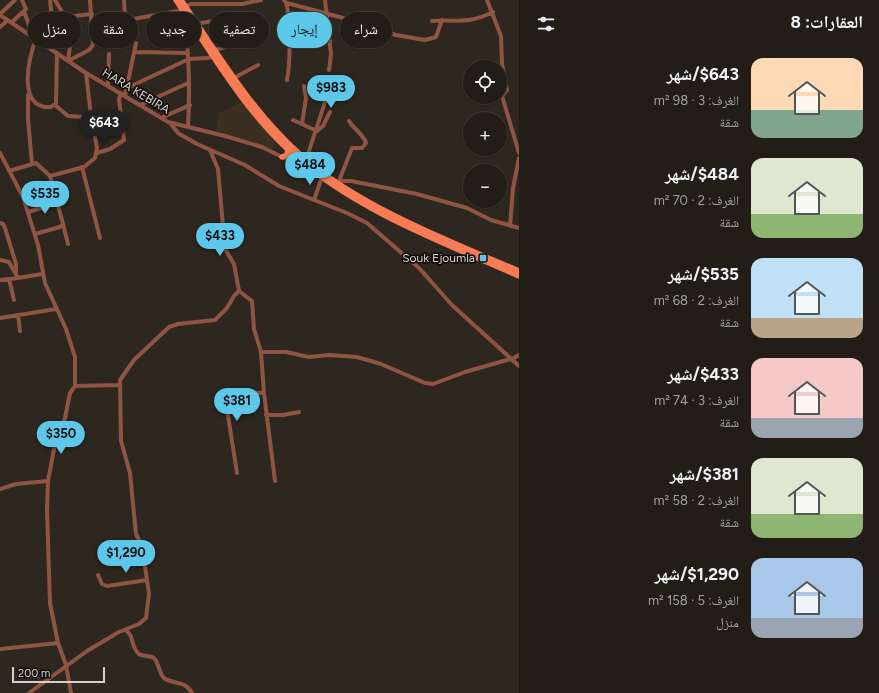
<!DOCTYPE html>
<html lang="ar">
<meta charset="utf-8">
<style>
body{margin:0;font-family:Figtree,"Noto Naskh Arabic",sans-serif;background:#2a2620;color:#f1f3f6;direction:rtl;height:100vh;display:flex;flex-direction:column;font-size:15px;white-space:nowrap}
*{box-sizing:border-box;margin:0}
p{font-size:13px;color:#a2a2a1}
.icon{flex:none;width:22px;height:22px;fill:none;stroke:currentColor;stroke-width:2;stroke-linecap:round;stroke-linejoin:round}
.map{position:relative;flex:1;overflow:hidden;direction:ltr}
.sheet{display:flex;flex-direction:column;background:#221d17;width:360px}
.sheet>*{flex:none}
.banner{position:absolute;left:12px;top:12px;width:380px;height:36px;direction:rtl;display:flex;gap:8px}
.controls{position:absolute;left:463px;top:60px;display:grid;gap:8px}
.controls a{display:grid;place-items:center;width:44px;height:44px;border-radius:50%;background:#221d17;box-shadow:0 1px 3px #0004,0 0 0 1px #3f3b36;font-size:20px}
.scale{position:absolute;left:12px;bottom:10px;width:93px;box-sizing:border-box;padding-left:4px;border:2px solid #d5d0cb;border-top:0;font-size:11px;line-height:14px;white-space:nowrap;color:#d5d0cb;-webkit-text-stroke:3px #14100d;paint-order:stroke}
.price{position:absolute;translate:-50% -34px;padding:0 9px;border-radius:14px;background:#5cc7e8;color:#111;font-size:13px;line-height:26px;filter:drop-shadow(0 1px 2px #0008)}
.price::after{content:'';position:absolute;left:50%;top:24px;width:12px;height:9px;margin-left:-6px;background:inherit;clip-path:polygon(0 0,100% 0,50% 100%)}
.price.on{background:#222;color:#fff}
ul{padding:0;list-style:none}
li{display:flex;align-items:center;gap:12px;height:100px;padding:0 16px}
li span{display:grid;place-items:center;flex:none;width:112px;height:80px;border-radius:12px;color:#555}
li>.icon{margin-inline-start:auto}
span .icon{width:48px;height:48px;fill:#fffc;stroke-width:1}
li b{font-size:17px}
h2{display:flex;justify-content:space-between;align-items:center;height:48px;padding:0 16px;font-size:17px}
.chip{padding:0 14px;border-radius:18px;background:#221d17;box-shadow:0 1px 3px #0004,0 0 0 1px #3f3b36;font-size:14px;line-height:36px}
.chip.on{background:#5cc7e8;color:#111}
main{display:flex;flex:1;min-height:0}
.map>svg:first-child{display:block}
.built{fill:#3b2f23}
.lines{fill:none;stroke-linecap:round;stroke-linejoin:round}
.minor{stroke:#905542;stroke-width:4}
.major{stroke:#f77c55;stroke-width:5.5}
.poi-dot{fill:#5cc7e8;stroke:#14100d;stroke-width:1.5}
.labels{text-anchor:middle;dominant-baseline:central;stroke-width:3.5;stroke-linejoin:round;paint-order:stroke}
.street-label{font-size:12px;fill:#d5d0cb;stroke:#14100d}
.poi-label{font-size:12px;fill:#d5d0cb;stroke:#14100d;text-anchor:end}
</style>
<main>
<section class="sheet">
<h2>العقارات: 8<svg class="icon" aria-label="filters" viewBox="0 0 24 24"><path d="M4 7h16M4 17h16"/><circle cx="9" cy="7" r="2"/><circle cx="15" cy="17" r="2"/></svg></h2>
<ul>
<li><span style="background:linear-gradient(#ffd9b3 65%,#7fa58c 0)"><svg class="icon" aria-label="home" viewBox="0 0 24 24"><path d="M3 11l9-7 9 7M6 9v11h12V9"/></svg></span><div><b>$643/شهر</b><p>الغرف: 3 · 98 m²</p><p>شقة</p></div></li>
<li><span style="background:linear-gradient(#dfe7d0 70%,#8fb573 0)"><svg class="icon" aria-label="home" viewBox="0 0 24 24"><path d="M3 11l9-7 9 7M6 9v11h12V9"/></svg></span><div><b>$484/شهر</b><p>الغرف: 2 · 70 m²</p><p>شقة</p></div></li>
<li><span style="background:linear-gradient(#bfe0f5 75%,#b9a48a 0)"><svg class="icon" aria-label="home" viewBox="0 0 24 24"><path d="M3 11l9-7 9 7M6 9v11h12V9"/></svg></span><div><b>$535/شهر</b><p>الغرف: 2 · 68 m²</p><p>شقة</p></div></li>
<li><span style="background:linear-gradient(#f6c9c9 75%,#9aa5b1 0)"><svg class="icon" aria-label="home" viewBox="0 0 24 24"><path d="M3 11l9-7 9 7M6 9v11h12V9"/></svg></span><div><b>$433/شهر</b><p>الغرف: 3 · 74 m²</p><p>شقة</p></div></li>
<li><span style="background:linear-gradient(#dfe7d0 70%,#8fb573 0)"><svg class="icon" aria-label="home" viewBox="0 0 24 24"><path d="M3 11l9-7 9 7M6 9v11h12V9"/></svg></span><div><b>$381/شهر</b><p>الغرف: 2 · 58 m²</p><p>شقة</p></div></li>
<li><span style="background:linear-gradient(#a9c7e8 75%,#9aa5b1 0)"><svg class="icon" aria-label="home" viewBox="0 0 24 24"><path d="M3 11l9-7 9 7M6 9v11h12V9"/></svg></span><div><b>$1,290/شهر</b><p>الغرف: 5 · 158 m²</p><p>منزل</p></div></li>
</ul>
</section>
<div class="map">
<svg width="519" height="693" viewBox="0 0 519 693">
<rect width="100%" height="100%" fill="#2e271f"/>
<path class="built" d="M242,102l2,1 32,37 -4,9 -56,-18 3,-18z"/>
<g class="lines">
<path class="minor" d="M50,0l3,28
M55,0l10,17 6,22 -3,22 21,-11 4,-5 -3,-45
M124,0l1,20
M284,0c8,9 6,66 3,80
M325,0l6,54 -2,16
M487,0l14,36 1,28 5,26 -5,6 17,57
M287,3l60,16 49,16 29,5 11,-3 6,-17
M186,6l5,-2h51l19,-4
M0,14l15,-14
M22,14h3l6,17
M0,15l86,58 82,49 57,14 37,11 20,10h8l6,-3
M65,17l27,-3
M432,21c26,-2 35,4 61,-9
M12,22l14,-13 -4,-9
M92,22l41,-3 45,-8 4,-2c8,39 8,79 6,118
M197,24l9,-2 44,-4
M0,27l8,-7
M32,30l36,-4
M289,37l41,4
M36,39c-8,19 -19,71 15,68l5,-4 1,-50
M215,50l45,-13
M134,52l54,1
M234,78l24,-13
M108,85l1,-31
M127,88l62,-29 19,-1 6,-2
M28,95v24l4,45
M125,96l11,-53
M55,105l13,11 16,1 6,-5
M140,105l48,-22
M81,117l11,9
M161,118l29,-13
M293,120l24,11
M171,124l7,9 19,11 48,21 34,21 68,27 20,10 52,45 33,37 67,61
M302,124l4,-26 -2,-12
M317,131l6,-5 7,-14
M210,150l8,19 7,80 9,15 5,27 13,10 2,28 7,23 3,41 11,88
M0,153l23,44 15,48 7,38 21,46 9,28v29l-5,7 -5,25 -11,31 -6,32 -1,30 3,92 8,40 8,22 5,28
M97,153l13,-4 14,-9 -5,-41 2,-6
M284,158l7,3 9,-1 8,-6 17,-52 1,-19
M82,167l18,71
M9,171l27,-8 14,13 13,48 -3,3 -25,7
M50,176l34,-9 11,-9 2,-10 -6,-32 -5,-43
M339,181l13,-33h10l4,-5c-2,-8 -13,-15 -17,-22
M337,184l2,-3h12l66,13 50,14 24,12 28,8
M314,200l8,-23
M28,212l29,-9
M0,223l3,1 2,4 11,36v8
M63,224l5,20
M510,226l3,-38 6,-30
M0,260l9,2 9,16 24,-4
M9,279l5,21
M0,280l18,-2
M18,315l2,16
M0,318l56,-9
M261,352h25l23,5 20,-2 28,2 24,7 44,19 8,1 32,-12 49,-14 5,-3
M75,386l44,-1
M266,415h17l16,-3
M237,473l-11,-70 1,-7 7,-4 30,1
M0,489l16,-5 32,-3
M98,575l4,9 5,2 40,-6
M125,630c10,5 5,17 14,24 5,3 10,1 15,4 5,5 5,16 10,20 10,7 21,2 28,15
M0,649l58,-6
M29,693l58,-42 32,-19 20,-8 7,-6 3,-24 -2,-14 -5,-34 -6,-12 -6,-61 -9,-32 -1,-61 14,-20 35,-33 9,-3 37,-4 12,-12 7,-12 5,-5"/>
<path class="major" d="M176,0c36,54 70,113 119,156 64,56 148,86 224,120
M181,0c37,54 72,114 122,157 57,50 146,84 216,114
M282,157l5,-2 1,-6"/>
</g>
<rect class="poi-dot" x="479" y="254" width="8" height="8" rx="2"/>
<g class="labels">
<g class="street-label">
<text transform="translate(136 91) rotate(31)">HARA KEBIRA</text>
</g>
<g class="poi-label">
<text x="475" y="258">Souk Ejoumla</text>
</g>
</g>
</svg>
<div class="controls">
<a><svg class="icon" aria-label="locate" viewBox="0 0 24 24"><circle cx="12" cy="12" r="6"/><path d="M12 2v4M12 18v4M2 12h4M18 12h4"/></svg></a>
<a>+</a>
<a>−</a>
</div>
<div class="scale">200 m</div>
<b class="price" style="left:331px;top:109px">$983</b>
<b class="price on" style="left:104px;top:144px">$643</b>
<b class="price" style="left:310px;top:186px">$484</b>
<b class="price" style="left:45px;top:215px">$535</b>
<b class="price" style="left:220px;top:257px">$433</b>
<b class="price" style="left:237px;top:422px">$381</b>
<b class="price" style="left:61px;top:455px">$350</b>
<b class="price" style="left:126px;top:574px">$1,290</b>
<div class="banner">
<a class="chip">شراء</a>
<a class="chip on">إيجار</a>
<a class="chip">تصفية</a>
<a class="chip">جديد</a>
<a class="chip">شقة</a>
<a class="chip">منزل</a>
</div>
</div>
</main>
